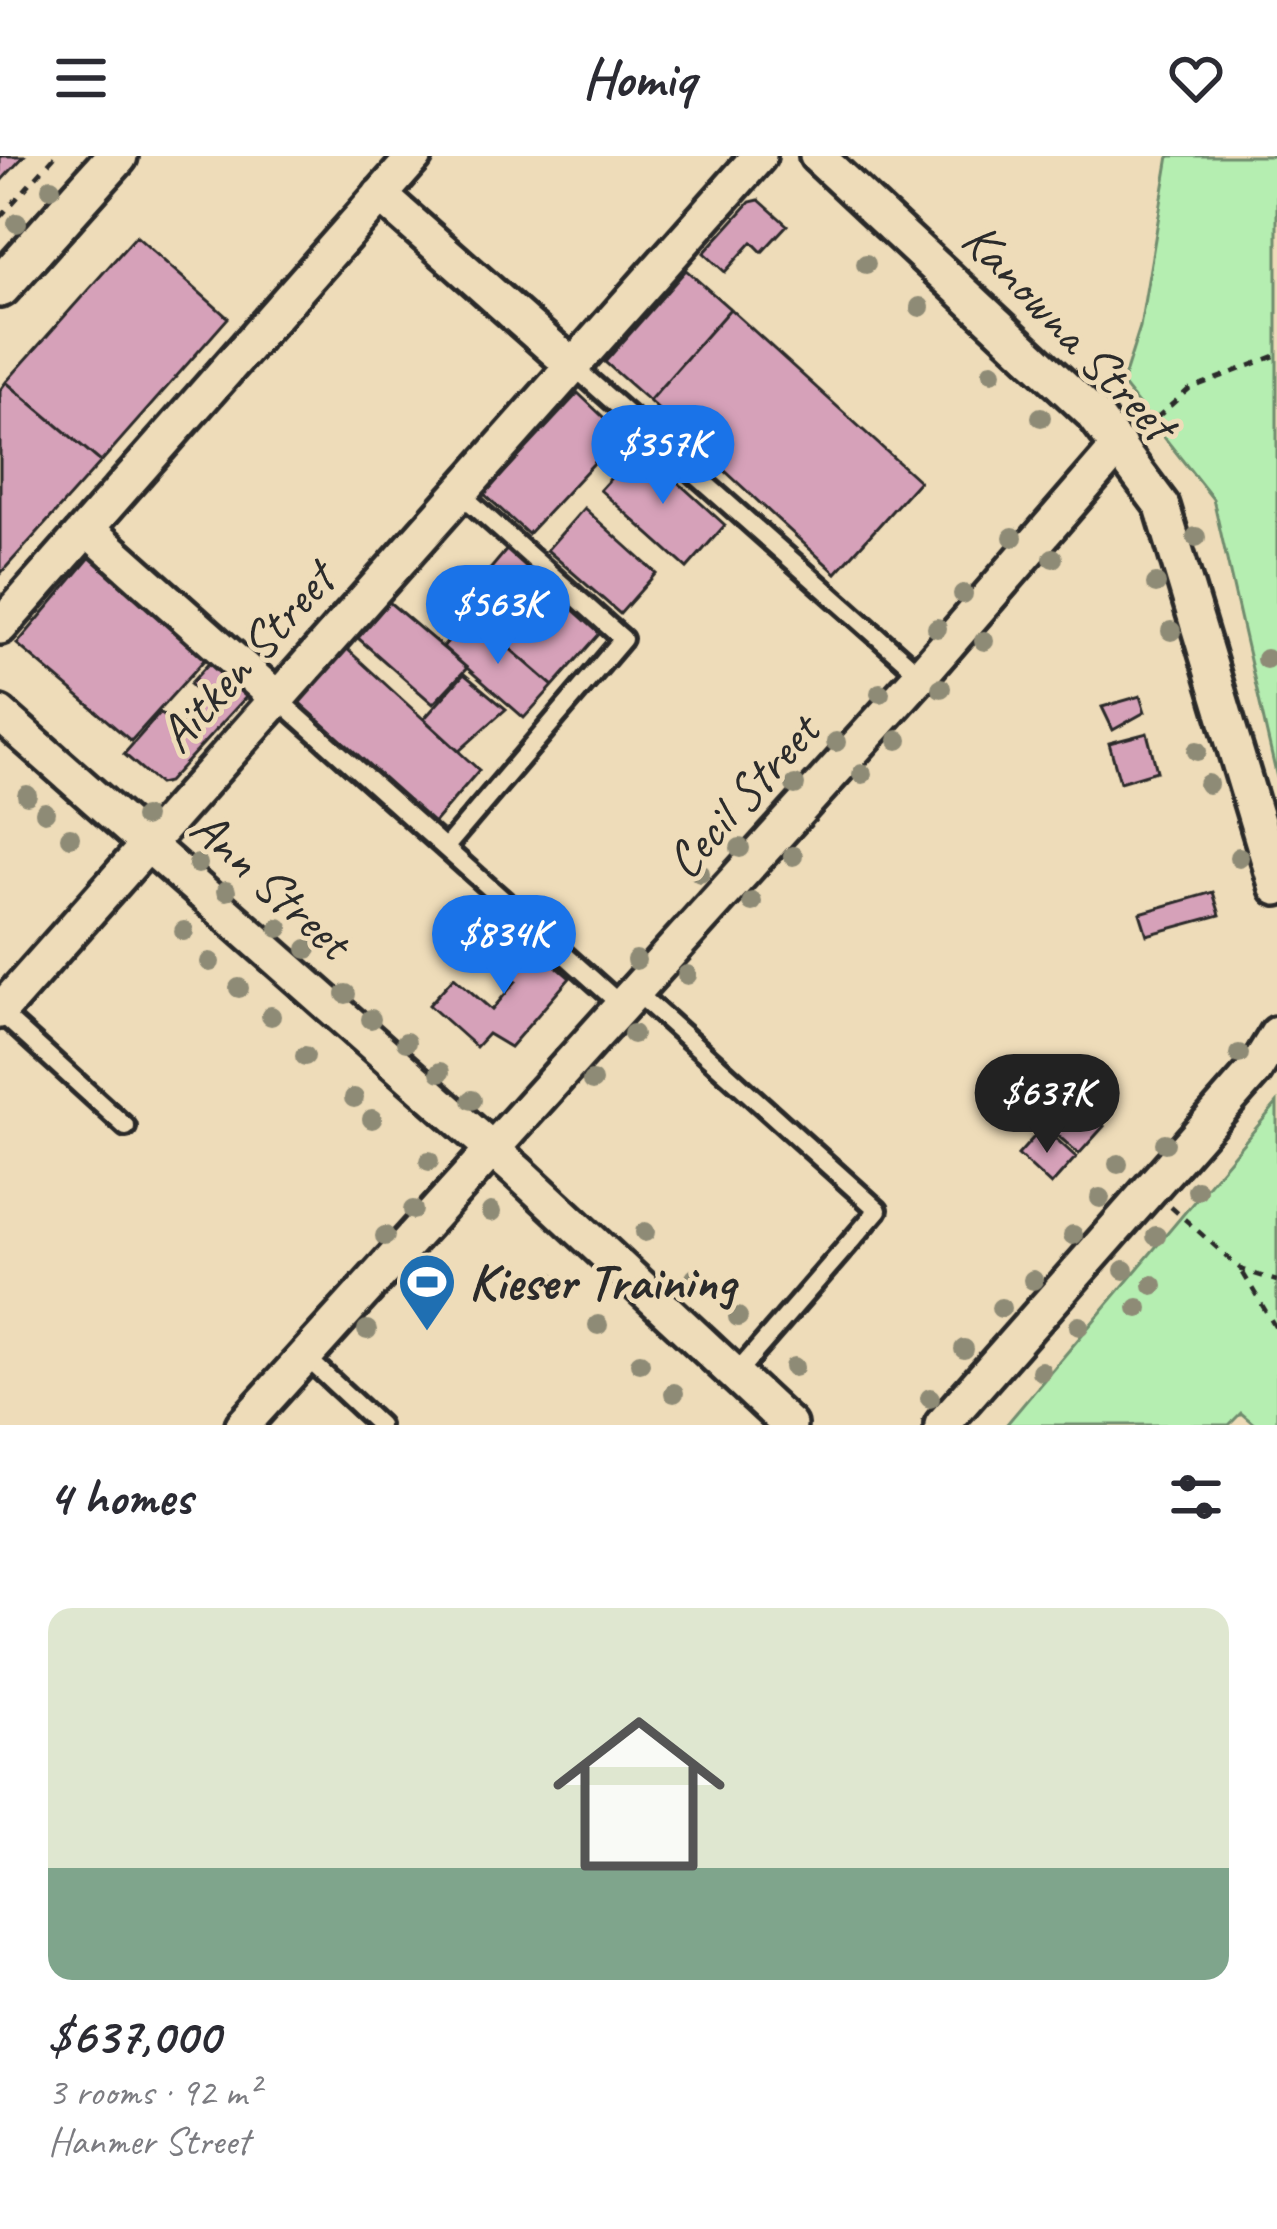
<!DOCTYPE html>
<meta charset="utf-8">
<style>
body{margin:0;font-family:Caveat,sans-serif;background:#f2f2f3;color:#2b2b33;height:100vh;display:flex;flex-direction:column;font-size:45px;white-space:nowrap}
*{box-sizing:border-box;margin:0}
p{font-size:39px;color:#7c7c81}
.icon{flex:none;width:66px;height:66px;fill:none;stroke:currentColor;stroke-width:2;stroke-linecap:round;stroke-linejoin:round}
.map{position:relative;height:1269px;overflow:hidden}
.sheet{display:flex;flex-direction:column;background:#fff;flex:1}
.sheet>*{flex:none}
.price{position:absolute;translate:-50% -102px;padding:0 27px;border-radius:42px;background:#1a73e8;color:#fff;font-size:39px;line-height:78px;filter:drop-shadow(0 3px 6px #0008)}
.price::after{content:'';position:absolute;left:50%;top:72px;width:36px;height:27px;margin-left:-18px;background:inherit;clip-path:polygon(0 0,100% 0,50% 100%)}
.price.active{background:#222;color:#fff}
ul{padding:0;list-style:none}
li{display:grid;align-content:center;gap:24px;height:636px;padding:0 48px}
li+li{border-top:3px solid #e1e1e2}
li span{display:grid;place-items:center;height:372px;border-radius:24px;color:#555}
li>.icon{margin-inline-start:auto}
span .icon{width:216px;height:216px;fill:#fffc;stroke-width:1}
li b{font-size:51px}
h2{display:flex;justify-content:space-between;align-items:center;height:144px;padding:0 48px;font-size:51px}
header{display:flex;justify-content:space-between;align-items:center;height:156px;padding:0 48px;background:#fff;font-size:54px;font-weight:700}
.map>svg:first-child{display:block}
.green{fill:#b5eeb1;stroke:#708c6e;stroke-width:3}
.building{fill:#d6a1b9;stroke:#2b2b2b;stroke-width:3}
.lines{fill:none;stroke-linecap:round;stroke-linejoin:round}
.service-casing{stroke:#2b2b2b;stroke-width:26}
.minor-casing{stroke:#2b2b2b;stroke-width:42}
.tertiary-casing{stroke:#2b2b2b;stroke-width:48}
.path{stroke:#2b2b2b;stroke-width:4.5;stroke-dasharray:9 9;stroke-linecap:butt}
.service{stroke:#eedcb9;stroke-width:16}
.minor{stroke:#eedcb9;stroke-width:33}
.tertiary{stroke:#eedcb9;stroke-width:39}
.tree{fill:#8e8b76}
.labels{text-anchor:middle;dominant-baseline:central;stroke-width:10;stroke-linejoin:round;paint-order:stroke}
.street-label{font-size:51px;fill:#2b2b2b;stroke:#eedcb9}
.poi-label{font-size:51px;font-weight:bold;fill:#2b2b2b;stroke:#eedcb9;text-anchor:start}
</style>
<header><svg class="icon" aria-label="menu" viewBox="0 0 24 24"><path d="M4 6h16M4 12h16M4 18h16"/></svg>Homiq<svg class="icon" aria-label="heart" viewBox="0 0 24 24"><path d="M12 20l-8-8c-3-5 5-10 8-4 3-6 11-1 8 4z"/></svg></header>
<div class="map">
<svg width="1277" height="1269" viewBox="0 0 1277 1269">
<rect width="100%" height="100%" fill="#eedcb9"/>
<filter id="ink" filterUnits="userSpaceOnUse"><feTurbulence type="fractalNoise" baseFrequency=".00833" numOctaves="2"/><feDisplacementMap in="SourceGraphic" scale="24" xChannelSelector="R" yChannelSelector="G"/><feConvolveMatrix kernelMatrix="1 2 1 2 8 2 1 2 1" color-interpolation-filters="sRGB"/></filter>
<g filter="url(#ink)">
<path class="green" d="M1169,0h108v622l-64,-279 -91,-115 18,-57z
M1277,947v322h-22l-14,-12 -12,12h-223z"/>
<path class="building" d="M0,0h24l-24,26z
M759,44l28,25 -25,27 -10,-10 -27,30 -21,-19 46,-51z
M136,80l92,82 -127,144 -95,-80z
M686,114l44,39 -81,92 -44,-39z
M730,153l189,172 -83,92 -187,-172z
M6,226l95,80 -101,112v-184z
M578,237l43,41 -93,100 -44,-40z
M639,291l86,78 -38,43 -87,-78z
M584,352l72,65 -36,41 -73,-64z
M509,391l94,83 -50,56 -93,-81z
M92,399l114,103 -75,83 -114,-97z
M389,446l78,66 -34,36 -75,-66z
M471,459l82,71 -29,32 -81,-71z
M346,492l133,122 -49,57 -136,-120z
M210,506l37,34 -79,86 -9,2 -35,-30 36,-41 19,14 27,-28 -16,-15z
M464,518l42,35 -47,42 -35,-32z
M1140,540l5,16 -32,18 -11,-23z
M1147,577l10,38 -37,11 -11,-39z
M1213,736l7,23 -73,20 -7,-22z
M518,777l52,45 -60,69 -22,-13 -12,13 -47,-42 25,-28 38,33 24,-29 -22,-19z
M1044,945l20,17 13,-16 27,24 -25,28 -46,-40z
M1043,971l33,30 -25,28 -33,-30z"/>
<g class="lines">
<defs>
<path id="service" d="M573,210l348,309
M278,543l343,306
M445,692l178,-209 -163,-146
M634,834l244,220 -143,165
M0,856l126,115
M305,1200l74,69"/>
<path id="minor" d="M817,0l277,259 68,91 115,382
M380,39l193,171
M87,373l191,170
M0,471l415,-471
M0,558l518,458 271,253
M0,855l759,-855
M243,1269l678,-750 198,-229
M942,1269l313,-355 22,-36"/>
<path id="tertiary" d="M0,131l117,-131"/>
</defs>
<use href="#service" class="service-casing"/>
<use href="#minor" class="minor-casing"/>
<use href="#tertiary" class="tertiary-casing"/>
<path class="path" d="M0,61l55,-61
M1143,274l46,-41 88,-34
M1171,1051l71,63 35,11
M1243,1117l34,57"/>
<use href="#service" class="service"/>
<use href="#minor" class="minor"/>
<use href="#tertiary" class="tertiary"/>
</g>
<g class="tree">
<circle cx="51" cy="32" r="10"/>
<circle cx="17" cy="67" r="10"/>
<circle cx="866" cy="108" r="10"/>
<circle cx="920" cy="151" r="10"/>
<circle cx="992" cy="216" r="10"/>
<circle cx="1041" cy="261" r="10"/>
<circle cx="1013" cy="381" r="10"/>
<circle cx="1196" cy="381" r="10"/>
<circle cx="1053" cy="402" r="10"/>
<circle cx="1156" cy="428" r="10"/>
<circle cx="963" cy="438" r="10"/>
<circle cx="937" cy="472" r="10"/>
<circle cx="1171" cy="475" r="10"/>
<circle cx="984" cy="485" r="10"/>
<circle cx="1266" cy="503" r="10"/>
<circle cx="941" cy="532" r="10"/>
<circle cx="880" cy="537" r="10"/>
<circle cx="898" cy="584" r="10"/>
<circle cx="836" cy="586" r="10"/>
<circle cx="1197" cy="595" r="10"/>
<circle cx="862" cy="618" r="10"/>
<circle cx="1208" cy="628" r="10"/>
<circle cx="795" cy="629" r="10"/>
<circle cx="27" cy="639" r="10"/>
<circle cx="45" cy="656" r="10"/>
<circle cx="144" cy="661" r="10"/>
<circle cx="70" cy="681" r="10"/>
<circle cx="740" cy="692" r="10"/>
<circle cx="793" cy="700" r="10"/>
<circle cx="1239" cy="701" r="10"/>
<circle cx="198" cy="708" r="10"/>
<circle cx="700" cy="717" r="10"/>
<circle cx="226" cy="735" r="10"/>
<circle cx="752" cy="746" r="10"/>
<circle cx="279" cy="772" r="10"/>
<circle cx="184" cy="775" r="10"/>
<circle cx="307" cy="793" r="10"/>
<circle cx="636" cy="804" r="10"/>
<circle cx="210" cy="806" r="10"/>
<circle cx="687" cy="819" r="10"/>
<circle cx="239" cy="832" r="10"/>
<circle cx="346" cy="838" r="10"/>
<circle cx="271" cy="860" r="10"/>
<circle cx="371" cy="863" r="10"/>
<circle cx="633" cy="878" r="10"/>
<circle cx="406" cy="886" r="10"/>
<circle cx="1239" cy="898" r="10"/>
<circle cx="305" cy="900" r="10"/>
<circle cx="440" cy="916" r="10"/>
<circle cx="592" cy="925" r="10"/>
<circle cx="354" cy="942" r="10"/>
<circle cx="472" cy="944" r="10"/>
<circle cx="372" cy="963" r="10"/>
<circle cx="1165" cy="987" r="10"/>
<circle cx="429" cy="1005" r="10"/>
<circle cx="1118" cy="1008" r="10"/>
<circle cx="1197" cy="1034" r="10"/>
<circle cx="1100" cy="1042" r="10"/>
<circle cx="413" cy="1054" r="10"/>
<circle cx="491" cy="1056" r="10"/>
<circle cx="645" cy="1076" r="10"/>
<circle cx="1073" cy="1079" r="10"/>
<circle cx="385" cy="1080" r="10"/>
<circle cx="1156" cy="1080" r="10"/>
<circle cx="1124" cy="1114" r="10"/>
<circle cx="695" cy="1122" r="10"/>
<circle cx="1033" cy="1124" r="10"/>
<circle cx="550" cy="1126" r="10"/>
<circle cx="1153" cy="1129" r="10"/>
<circle cx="1001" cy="1152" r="10"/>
<circle cx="1138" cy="1152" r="10"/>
<circle cx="738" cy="1161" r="10"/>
<circle cx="598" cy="1169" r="10"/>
<circle cx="1079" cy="1170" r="10"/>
<circle cx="367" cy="1174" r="10"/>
<circle cx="964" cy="1193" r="10"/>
<circle cx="640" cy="1207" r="10"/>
<circle cx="794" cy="1211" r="10"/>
<circle cx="1041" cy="1215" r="10"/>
<circle cx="674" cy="1237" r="10"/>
<circle cx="930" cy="1242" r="10"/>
</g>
</g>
<defs>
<symbol id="stadium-pin" viewBox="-11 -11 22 30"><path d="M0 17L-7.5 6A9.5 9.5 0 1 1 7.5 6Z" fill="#1f6fb2" stroke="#eedcb9"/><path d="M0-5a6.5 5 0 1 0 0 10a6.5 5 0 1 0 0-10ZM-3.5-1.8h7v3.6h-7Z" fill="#fff"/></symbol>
</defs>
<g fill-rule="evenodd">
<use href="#stadium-pin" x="394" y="1093" width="66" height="90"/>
</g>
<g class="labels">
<g class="street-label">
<text transform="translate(1069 175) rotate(46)">Kanowna Street</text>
<text transform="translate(246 501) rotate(-48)">Aitken Street</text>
<text transform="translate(742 640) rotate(-48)">Cecil Street</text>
<text transform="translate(271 728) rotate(42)">Ann Street</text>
</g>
<g class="poi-label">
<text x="469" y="1126">Kieser Training</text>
</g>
</g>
</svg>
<b class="price" style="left:663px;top:351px">$357K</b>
<b class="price" style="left:498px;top:511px">$563K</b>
<b class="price" style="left:504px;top:841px">$834K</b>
<b class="price active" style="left:1047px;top:1000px">$637K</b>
</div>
<section class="sheet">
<h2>4 homes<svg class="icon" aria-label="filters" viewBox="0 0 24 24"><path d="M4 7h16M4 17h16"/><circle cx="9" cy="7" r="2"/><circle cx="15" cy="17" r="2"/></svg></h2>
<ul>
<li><span style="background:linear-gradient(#dfe7d0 70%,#7fa58c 0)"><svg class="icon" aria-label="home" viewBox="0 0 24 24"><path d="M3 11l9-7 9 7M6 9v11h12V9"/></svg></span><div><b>$637,000</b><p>3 rooms · 92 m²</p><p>Hanmer Street</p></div></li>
</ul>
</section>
